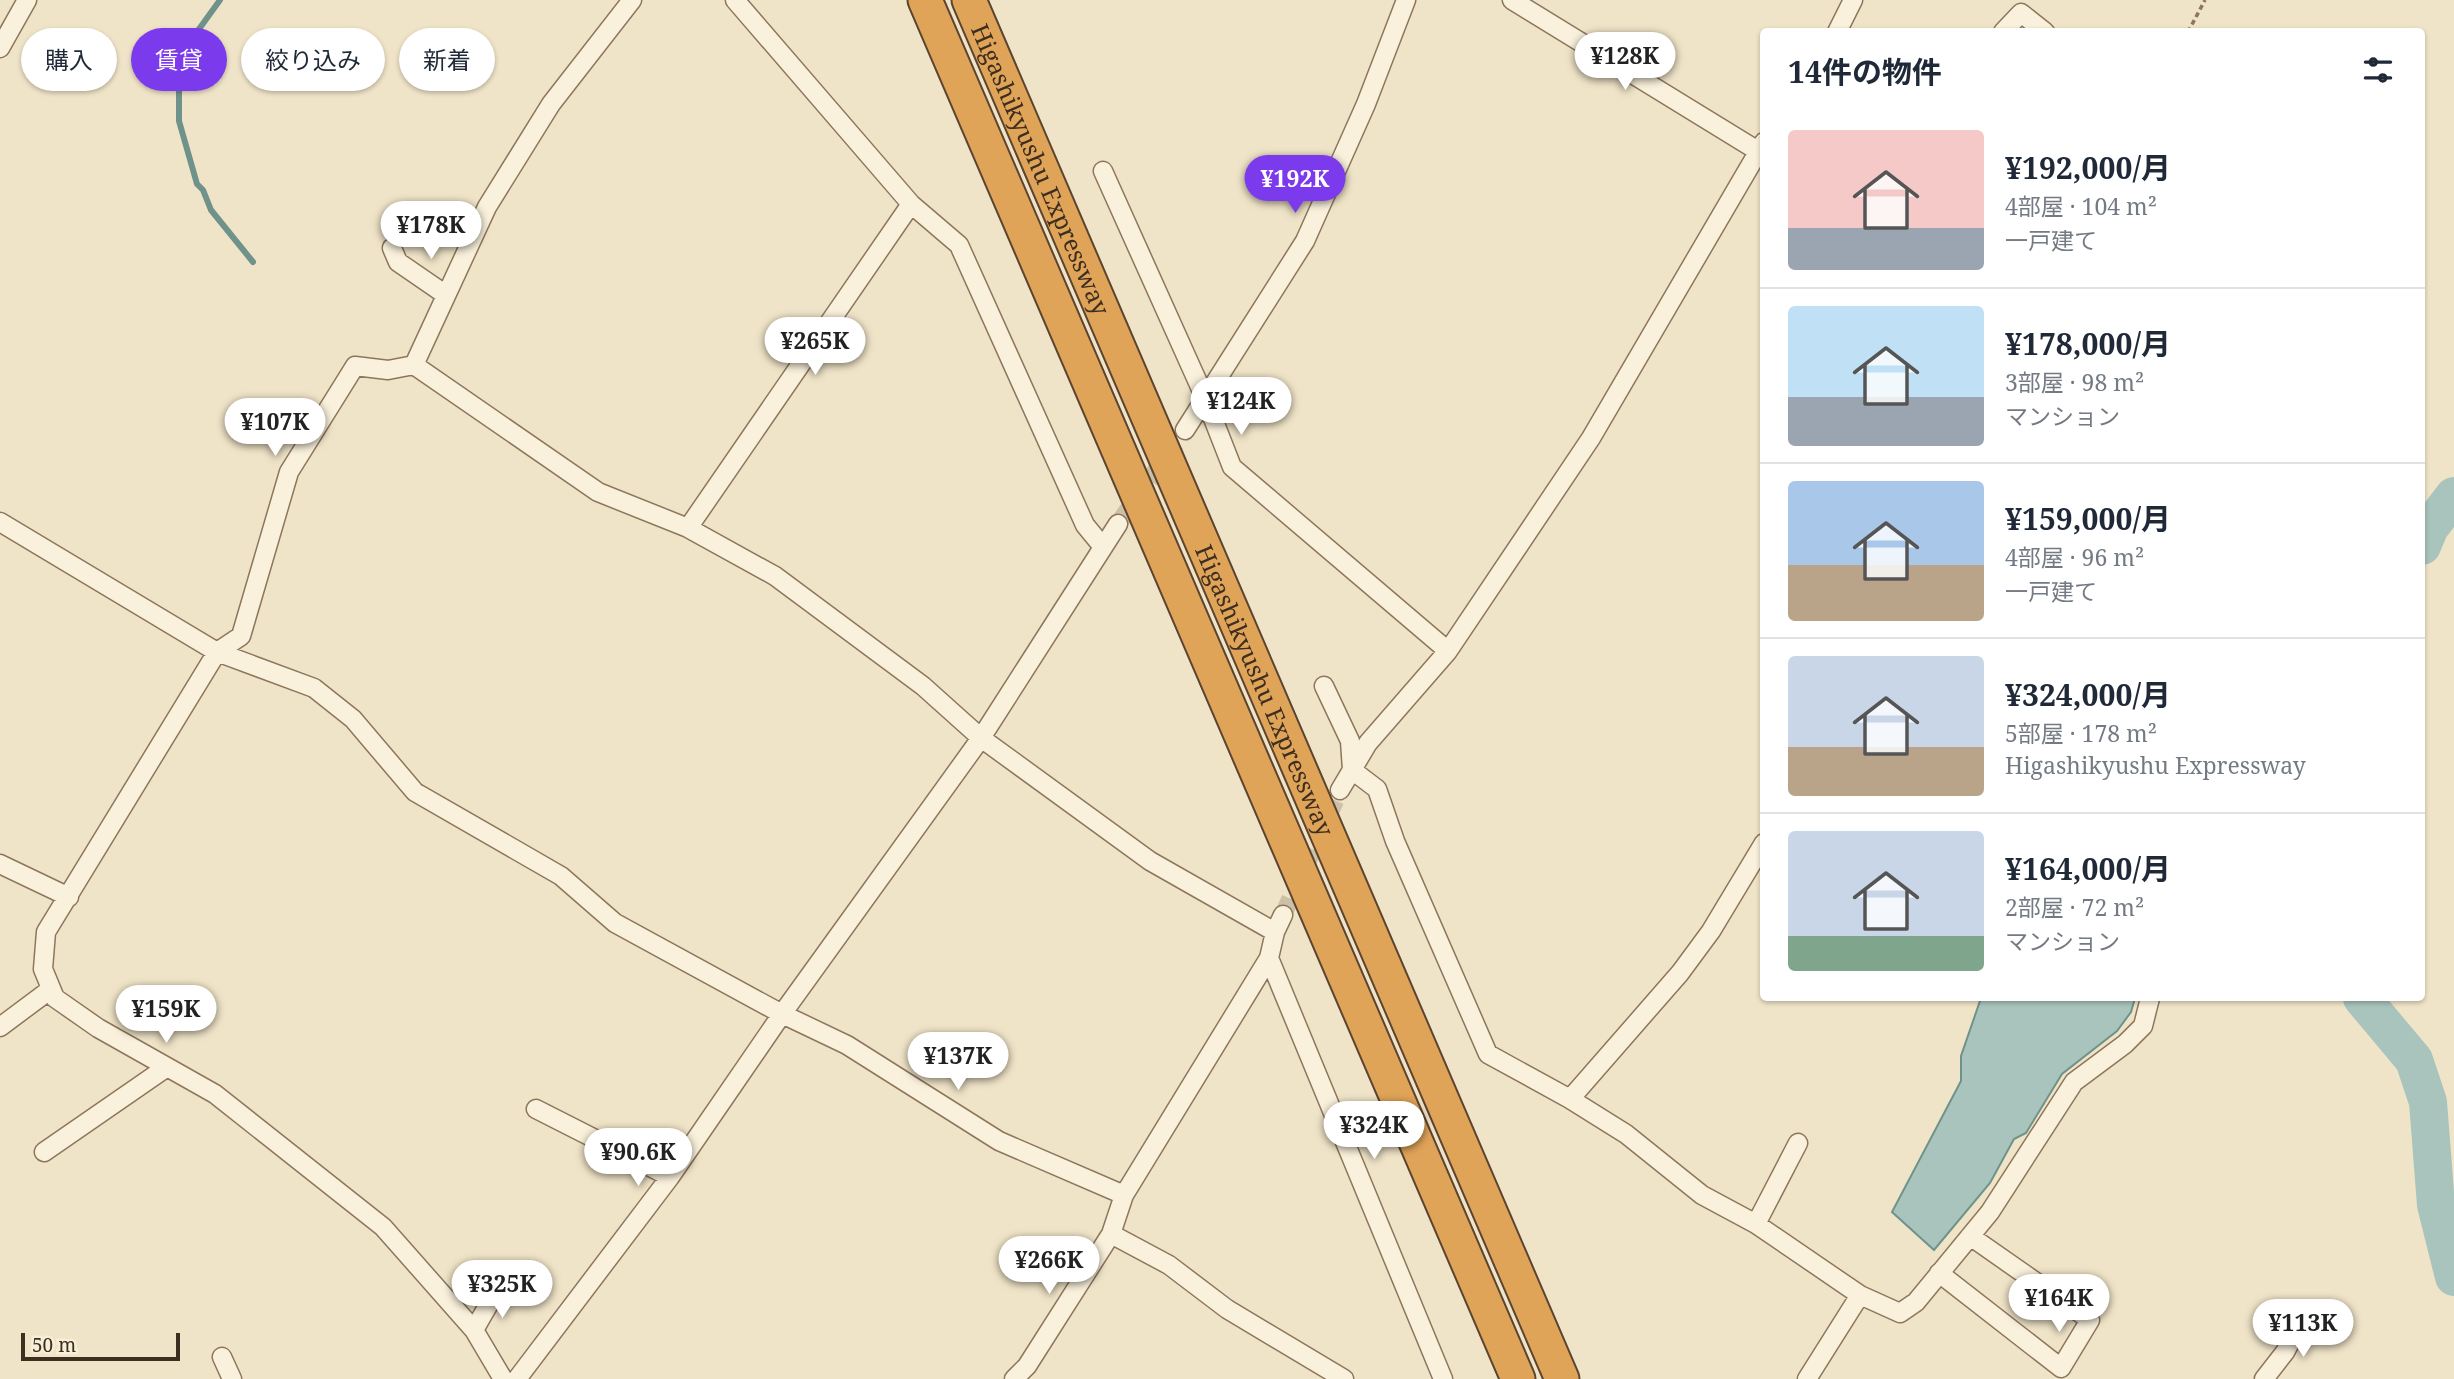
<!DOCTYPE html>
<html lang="ja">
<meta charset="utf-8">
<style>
body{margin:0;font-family:"Noto Serif","Noto Sans JP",serif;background:#f6f6f7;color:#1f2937;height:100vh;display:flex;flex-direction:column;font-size:26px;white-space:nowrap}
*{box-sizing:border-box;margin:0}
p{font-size:23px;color:#747a83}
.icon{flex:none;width:38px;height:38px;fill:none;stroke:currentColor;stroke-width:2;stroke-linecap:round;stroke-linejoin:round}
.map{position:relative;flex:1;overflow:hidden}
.details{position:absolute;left:1760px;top:28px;width:665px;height:973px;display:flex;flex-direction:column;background:#fff;border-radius:7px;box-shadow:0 2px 5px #0004}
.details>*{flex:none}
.guide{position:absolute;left:21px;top:28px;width:665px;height:63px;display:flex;gap:14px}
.scale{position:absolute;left:21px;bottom:18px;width:159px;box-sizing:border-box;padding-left:7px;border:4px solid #3d2e20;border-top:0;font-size:19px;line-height:24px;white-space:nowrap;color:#3d2e20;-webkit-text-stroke:5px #f7eed8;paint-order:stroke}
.price{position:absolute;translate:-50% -60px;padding:0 16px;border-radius:24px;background:#fff;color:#222;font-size:23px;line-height:46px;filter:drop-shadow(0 2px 4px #0008)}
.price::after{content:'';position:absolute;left:50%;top:42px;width:21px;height:16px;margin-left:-10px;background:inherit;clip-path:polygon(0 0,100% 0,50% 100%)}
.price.selected{background:#7c3aed;color:#fff}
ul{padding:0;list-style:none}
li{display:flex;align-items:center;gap:21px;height:175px;padding:0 28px}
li+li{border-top:2px solid #e0e1e3}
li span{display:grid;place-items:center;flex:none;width:196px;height:140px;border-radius:7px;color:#555}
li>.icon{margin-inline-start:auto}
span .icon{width:84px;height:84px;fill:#fffc;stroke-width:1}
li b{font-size:30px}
h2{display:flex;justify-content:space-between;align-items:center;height:84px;padding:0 28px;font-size:30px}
.chip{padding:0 24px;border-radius:32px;background:#fff;box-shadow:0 2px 5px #0004;font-size:24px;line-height:63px}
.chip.selected{background:#7c3aed;color:#fff}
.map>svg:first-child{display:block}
.water{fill:#a9c4bc;stroke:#6f938a;stroke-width:2}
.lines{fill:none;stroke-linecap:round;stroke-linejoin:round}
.stream{stroke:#6f938a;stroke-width:6}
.river{stroke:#a9c4bc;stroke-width:38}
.street-tunnel{stroke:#ccc0a6;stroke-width:18;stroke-dasharray:18 9;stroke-linecap:butt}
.street-casing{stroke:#8d765c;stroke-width:21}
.highway-casing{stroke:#5b4430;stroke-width:37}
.path{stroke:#8d765c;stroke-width:3.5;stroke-dasharray:5 3.5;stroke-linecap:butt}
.street{stroke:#faf1dc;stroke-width:18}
.highway{stroke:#e0a458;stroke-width:33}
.labels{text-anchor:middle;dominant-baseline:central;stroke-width:7;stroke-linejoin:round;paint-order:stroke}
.street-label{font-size:24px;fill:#3d2e20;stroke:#f7eed8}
</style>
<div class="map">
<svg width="2454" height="1379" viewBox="0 0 2454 1379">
<rect width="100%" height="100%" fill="#f0e4c8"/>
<path class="water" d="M1981,998h154l-4,14 -14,19 -55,43 -36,59 -12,6 -24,44 -56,67 -42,-38 69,-131v-25z"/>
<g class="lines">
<path class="stream" d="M220,0l-31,43 -10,22v56l18,63 6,6 8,20 42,52"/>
<path class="river" d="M2422,546l8,-19 24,-31
M2362,998l52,62 14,42 8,103 18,72"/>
<path class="street-tunnel" d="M1118,524l67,-94
M1283,915l57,-125"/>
<defs>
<path id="street" d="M735,0l176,204 48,41 126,280 18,22
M1512,0l246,151
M1837,32l16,-32
M2003,32l18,-19 24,19
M0,48l27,-48
M1103,171l102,227 27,69 216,184
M392,248l6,14 48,33
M414,365l73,-158 64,-103 81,-104
M1185,430l120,-189 61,-137 40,-104
M0,522l217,130 97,36 39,31 62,73 146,84 54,47 167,91 65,31 152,96 125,54
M688,528l223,-324
M1324,686l26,55 2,29 25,19 18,52 93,213 82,45 56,35 76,61 54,29 104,71
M1340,790l28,-47 80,-92 143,-213 173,-296
M0,864l69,33
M1269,958l174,421
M0,1027l51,-38
M1570,1099l110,-126 31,-42 53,-88
M536,1109l134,68
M44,1152l123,-85
M1756,1224l42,-81
M1111,1234l58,31 58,44 117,70
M1939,1273l122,95 29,-48 -120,-84
M474,1330l23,-40
M222,1357l10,22
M503,1379l-29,-49 -91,-103 -168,-133 -117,-66 -43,-30 -12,-29 3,-37 171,-280 24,-16 48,-164 66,-106 33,4 26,-5 184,127 90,36 87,48 148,110 58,52 169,123 125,71
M517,1379l153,-202 112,-163 199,-276 137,-214
M1014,1379l13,-13 84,-132 13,-39 145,-237 6,-26 8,-17
M1807,1379l53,-84 40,18 16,-11 74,-90 84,-130 51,-38 18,-18 7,-28
M2264,1379l21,-27 19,-36"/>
<g id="highway">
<path d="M925,0l593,1379"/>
<path id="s1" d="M969,0l593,1379"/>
</g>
</defs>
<use href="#street" class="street-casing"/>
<use href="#highway" class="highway-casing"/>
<path class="path" d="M2188,32l17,-32"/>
<use href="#street" class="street"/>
<use href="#highway" class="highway"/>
</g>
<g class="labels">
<g class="street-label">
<text stroke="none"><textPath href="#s1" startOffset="184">Higashikyushu Expressway</textPath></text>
<text stroke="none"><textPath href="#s1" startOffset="751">Higashikyushu Expressway</textPath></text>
</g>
</g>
</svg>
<div class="scale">50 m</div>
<b class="price" style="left:1625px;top:92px">¥128K</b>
<b class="price selected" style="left:1295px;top:215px">¥192K</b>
<b class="price" style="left:431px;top:261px">¥178K</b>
<b class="price" style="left:815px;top:377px">¥265K</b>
<b class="price" style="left:1241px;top:437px">¥124K</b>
<b class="price" style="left:275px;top:458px">¥107K</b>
<b class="price" style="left:166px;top:1045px">¥159K</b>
<b class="price" style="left:958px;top:1092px">¥137K</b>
<b class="price" style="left:1374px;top:1161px">¥324K</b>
<b class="price" style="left:638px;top:1188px">¥90.6K</b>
<b class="price" style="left:1049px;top:1296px">¥266K</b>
<b class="price" style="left:502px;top:1320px">¥325K</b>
<b class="price" style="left:2059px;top:1334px">¥164K</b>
<b class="price" style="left:2303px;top:1359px">¥113K</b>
<div class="guide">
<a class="chip">購入</a>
<a class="chip selected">賃貸</a>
<a class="chip">絞り込み</a>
<a class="chip">新着</a>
</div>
<section class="details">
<h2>14件の物件<svg class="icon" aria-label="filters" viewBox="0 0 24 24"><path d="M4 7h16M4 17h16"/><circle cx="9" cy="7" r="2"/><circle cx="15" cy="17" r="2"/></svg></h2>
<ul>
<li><span style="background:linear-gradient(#f6c9c9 70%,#9aa5b1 0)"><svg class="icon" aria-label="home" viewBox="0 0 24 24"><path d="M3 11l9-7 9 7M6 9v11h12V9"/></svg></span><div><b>¥192,000/月</b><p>4部屋 · 104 m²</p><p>一戸建て</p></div></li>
<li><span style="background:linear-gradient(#bfe0f5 65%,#9aa5b1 0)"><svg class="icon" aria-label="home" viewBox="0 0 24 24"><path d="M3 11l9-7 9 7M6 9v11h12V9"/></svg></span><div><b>¥178,000/月</b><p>3部屋 · 98 m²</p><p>マンション</p></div></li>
<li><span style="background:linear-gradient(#a9c7e8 60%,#b9a48a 0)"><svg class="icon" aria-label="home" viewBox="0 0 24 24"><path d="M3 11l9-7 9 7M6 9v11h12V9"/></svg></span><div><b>¥159,000/月</b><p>4部屋 · 96 m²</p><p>一戸建て</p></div></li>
<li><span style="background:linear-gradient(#c9d6e8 65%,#b9a48a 0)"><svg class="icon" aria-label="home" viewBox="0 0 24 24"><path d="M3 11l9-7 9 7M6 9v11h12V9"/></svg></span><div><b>¥324,000/月</b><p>5部屋 · 178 m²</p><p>Higashikyushu Expressway</p></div></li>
<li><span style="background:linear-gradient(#c9d6e8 75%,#7fa58c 0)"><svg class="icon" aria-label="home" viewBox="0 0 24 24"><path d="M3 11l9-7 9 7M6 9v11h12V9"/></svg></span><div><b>¥164,000/月</b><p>2部屋 · 72 m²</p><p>マンション</p></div></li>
</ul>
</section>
</div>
